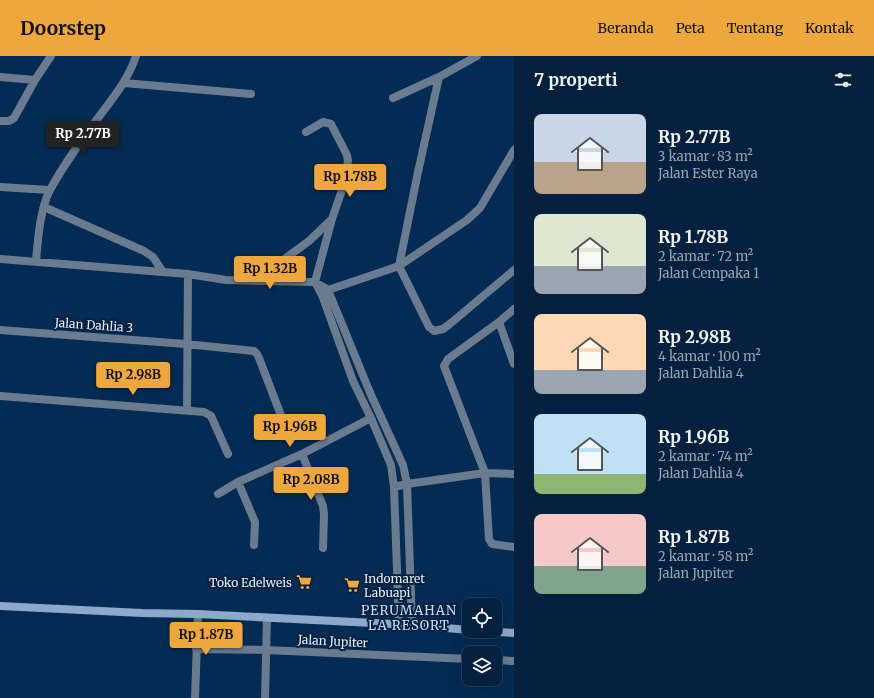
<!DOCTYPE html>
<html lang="id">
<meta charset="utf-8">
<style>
body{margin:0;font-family:Merriweather,serif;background:#0d2845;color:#f1f3f6;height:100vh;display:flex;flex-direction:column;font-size:15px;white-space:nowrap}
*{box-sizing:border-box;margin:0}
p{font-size:13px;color:#97a3b0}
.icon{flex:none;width:22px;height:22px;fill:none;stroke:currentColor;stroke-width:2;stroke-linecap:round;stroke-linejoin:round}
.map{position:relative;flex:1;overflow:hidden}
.details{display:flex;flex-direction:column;background:#03203e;width:360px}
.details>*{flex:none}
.buttons{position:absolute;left:462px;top:542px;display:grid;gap:8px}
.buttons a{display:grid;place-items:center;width:40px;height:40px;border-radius:8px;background:#03203e;box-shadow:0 4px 16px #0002,0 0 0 1px #243e58;font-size:20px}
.price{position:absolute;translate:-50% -34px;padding:0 9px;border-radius:4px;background:#eea73c;color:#111;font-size:13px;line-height:26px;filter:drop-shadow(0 1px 2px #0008)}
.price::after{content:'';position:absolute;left:50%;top:24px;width:12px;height:9px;margin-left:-6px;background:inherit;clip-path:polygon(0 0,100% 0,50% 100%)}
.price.current{background:#222;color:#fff}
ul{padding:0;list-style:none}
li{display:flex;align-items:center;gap:12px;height:100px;padding:0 20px}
li span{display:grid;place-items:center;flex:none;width:112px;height:80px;border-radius:8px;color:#555}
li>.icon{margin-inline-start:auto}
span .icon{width:48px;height:48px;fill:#fffc;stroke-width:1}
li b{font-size:17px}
h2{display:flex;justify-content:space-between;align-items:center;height:48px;padding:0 20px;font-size:17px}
header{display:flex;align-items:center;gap:24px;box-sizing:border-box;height:56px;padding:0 20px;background:#eea73c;color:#111}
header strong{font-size:19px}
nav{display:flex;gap:22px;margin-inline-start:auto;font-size:14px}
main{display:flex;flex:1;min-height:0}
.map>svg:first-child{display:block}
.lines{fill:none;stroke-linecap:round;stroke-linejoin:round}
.lane{stroke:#6a7b90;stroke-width:8}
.street{stroke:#6a7b90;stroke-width:8}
.secondary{stroke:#8da8ca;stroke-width:8}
.labels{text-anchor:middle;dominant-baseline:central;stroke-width:4;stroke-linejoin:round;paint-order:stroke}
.street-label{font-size:12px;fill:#e0ecfc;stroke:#052140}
.poi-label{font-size:12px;fill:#e0ecfc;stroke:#052140;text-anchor:start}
.neighbourhood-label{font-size:13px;letter-spacing:1px;fill:#c2dbfa;stroke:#052140}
</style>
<header>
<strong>Doorstep</strong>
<nav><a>Beranda</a><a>Peta</a><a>Tentang</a><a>Kontak</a></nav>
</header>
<main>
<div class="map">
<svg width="514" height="642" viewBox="0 0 514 642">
<rect width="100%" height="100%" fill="#042b53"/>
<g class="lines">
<path class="lane" d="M44,151l100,44 9,6 10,15"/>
<path class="street" d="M477,0l-38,21 -21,95 -19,94 30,61 5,4 9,-2 8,-6 63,-53
M0,21l35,3
M124,27l127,11
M393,42l46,-21
M0,65h9l5,-3 21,-38 16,-24
M0,131l50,3
M332,163l-17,63 7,13 31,86 18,37 20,47 3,22 5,138
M0,203l188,15 38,6 89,2 13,8 43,105 32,70 4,19 5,141
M36,205c2,-22 4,-52 14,-71 14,-26 31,-49 48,-72 15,-20 30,-38 38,-62
M256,224l53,-39 23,-22 10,-29 6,-29 -1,-6 -16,-31 -8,-2 -17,10
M324,237l4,-3 71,-24 68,-46 13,-12 34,-58
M514,253l-15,13 -51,37 -4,7 41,107 4,66 3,5 22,3
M499,266l15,42
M0,274l186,14 68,7 3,3 2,4 23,60
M0,340l204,16 7,4 17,38
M187,354l1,-136
M302,398l21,52 1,8 -1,34
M238,426l17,40 -1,23
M394,431l13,-3 78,-11 29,1
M218,438l20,-12 64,-28 69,-36
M196,593l70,1 203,9
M495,604l19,1
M195,642l3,-84
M265,642l2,-80"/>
<path class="secondary" d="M0,550l142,7 56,1 214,11 57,5
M485,575l29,2"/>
</g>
<defs>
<symbol id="supermarket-bare" viewBox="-9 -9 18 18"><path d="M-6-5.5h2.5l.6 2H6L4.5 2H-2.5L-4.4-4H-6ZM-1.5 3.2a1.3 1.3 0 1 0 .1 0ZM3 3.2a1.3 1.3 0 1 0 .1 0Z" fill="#eea73c" stroke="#052140" stroke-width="2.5" paint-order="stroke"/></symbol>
</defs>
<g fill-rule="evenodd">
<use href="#supermarket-bare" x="293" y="515" width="22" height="22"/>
<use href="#supermarket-bare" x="341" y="518" width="22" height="22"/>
</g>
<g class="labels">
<g class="street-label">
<text transform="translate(94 269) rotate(4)">Jalan Dahlia 3</text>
<text transform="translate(333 585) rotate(3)">Jalan Jupiter</text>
</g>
<g class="poi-label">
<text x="364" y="522">Indomaret<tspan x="364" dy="14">Labuapi</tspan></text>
<text x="292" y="526" text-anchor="end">Toko Edelweis</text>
</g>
<g class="neighbourhood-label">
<text x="409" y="554">PERUMAHAN<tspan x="409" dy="15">LA RESORT</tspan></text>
</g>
</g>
</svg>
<div class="buttons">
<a><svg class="icon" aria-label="locate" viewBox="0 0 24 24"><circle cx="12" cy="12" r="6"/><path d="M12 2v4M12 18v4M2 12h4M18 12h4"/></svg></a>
<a><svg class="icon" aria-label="layers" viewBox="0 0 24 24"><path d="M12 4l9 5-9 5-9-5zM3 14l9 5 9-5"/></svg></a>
</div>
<b class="price current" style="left:83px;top:99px">Rp 2.77B</b>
<b class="price" style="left:350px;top:142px">Rp 1.78B</b>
<b class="price" style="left:270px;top:234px">Rp 1.32B</b>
<b class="price" style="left:133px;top:340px">Rp 2.98B</b>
<b class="price" style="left:290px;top:392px">Rp 1.96B</b>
<b class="price" style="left:311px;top:445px">Rp 2.08B</b>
<b class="price" style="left:206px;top:600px">Rp 1.87B</b>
</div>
<section class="details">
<h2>7 properti<svg class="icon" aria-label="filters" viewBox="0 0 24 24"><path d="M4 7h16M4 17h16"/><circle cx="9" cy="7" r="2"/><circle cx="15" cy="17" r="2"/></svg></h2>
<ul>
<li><span style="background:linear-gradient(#c9d6e8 60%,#b9a48a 0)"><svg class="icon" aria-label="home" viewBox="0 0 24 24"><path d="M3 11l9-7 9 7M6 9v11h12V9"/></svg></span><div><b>Rp 2.77B</b><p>3 kamar · 83 m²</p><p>Jalan Ester Raya</p></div></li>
<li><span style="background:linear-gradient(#dfe7d0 65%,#9aa5b1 0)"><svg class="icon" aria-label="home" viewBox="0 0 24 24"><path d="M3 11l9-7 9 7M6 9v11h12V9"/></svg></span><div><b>Rp 1.78B</b><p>2 kamar · 72 m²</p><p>Jalan Cempaka 1</p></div></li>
<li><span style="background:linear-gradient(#ffd9b3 70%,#9aa5b1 0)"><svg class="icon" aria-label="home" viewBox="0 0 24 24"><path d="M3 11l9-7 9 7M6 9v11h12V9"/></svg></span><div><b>Rp 2.98B</b><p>4 kamar · 100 m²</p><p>Jalan Dahlia 4</p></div></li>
<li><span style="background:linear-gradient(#bfe0f5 75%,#8fb573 0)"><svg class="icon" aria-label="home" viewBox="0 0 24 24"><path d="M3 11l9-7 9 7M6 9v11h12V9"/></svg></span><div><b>Rp 1.96B</b><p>2 kamar · 74 m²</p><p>Jalan Dahlia 4</p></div></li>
<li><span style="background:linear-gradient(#f6c9c9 65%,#7fa58c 0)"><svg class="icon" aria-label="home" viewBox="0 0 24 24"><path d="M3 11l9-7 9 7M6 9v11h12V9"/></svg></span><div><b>Rp 1.87B</b><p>2 kamar · 58 m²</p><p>Jalan Jupiter</p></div></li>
</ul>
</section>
</main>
